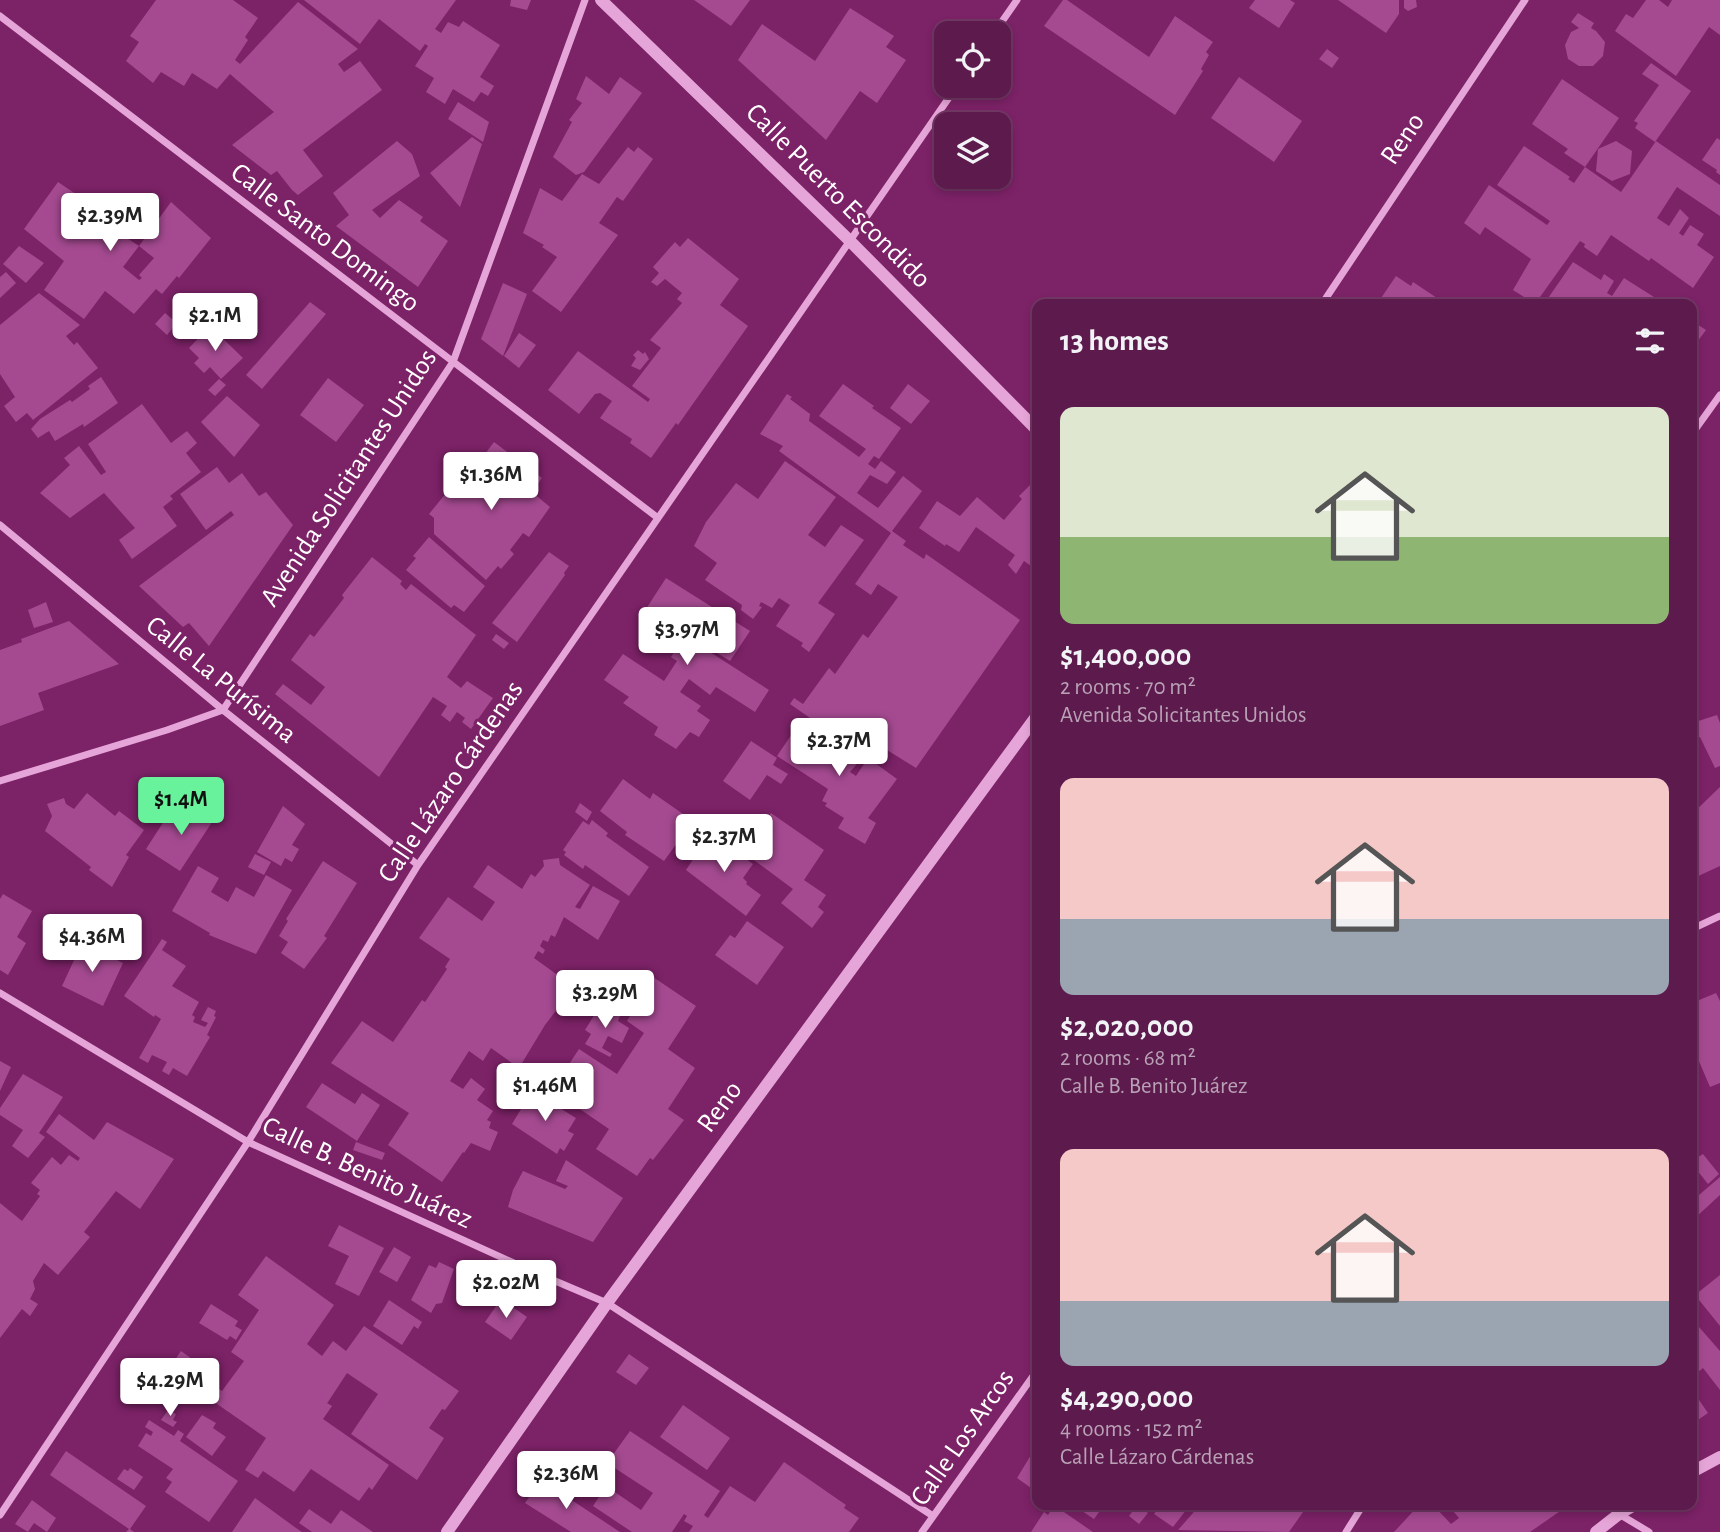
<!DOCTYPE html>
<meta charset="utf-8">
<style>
body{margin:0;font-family:"Alegreya Sans",sans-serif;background:#632354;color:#f1f3f6;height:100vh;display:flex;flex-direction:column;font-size:26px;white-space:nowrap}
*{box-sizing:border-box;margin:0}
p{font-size:23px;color:#b9a1b6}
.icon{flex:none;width:38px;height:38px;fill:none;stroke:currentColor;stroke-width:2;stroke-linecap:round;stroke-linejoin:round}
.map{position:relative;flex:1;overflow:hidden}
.panel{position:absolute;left:1032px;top:299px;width:665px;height:1211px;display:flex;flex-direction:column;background:#5d1a4d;border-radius:14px;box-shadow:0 4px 10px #0003,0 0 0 2px #723865}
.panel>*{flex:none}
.controls{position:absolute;left:934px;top:21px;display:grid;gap:14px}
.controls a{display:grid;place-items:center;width:77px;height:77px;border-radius:14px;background:#5d1a4d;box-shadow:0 4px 10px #0003,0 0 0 2px #723865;font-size:35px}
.price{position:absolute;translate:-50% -60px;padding:0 16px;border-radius:7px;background:#fff;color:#222;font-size:23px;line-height:46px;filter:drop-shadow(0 2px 4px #0008)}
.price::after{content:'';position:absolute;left:50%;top:42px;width:21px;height:16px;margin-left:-10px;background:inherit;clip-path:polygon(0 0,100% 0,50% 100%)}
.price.active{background:#67f29b;color:#111}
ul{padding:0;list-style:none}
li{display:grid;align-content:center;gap:14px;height:371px;padding:0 28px}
li span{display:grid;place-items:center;height:217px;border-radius:14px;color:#555}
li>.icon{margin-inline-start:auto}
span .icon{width:126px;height:126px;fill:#fffc;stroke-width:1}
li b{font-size:30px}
h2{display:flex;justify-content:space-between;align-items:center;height:84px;padding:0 28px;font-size:30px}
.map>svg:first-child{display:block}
.building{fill:#a54a91}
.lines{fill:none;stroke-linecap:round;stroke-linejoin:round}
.minor{stroke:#e6a5d8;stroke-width:7}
.tertiary{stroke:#e6a5d8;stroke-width:12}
.labels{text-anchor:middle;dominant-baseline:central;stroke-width:6;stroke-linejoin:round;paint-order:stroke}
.street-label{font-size:28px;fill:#fff;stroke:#7c2267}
</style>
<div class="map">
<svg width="1720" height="1532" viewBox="0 0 1720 1532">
<rect width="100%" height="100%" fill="#7c2267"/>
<path class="building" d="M156,0h77l25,18 -13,19 3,3 -13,20 5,4 58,-62 60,47 -20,15 6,8 16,-11 22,29 -79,60 20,26 -25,19 -6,-5 -15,-19 -6,4 -39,-30 42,-33 -44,-38 -13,15 -25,-16 -8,13 -23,-14 -8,11 -27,-22 13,-19 -9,-6z
M304,0h152l-21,29 6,4 7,-11 11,5 4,-6 37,24 -20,32 14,9 -6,10 -7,-4 -7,10 -21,-13 -8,15 -19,-12 8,-14 -19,-12 13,-20 -3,-2 -5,7 -41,-32 -19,25z
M511,0h20l-4,10 -17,-4z
M694,0h56l-19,26z
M1063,0h4l82,57 26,-41 38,26 -7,10 3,3 -8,14 2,2 -28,44 -131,-89z
M1255,0h35l5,3 -16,25 -30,-20z
M1338,0h61v14l-13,19z
M1404,0h12l1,7 -9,4 -4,-3z
M1646,0h13l9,7 4,-7h48v35l-11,-8 -33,49 -61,-45 11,-17 7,4z
M850,8l44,28 -8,11 20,13 -29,43 -17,-12 -34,49 -88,-80 24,-36 53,37z
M1578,13l16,10 -3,5 5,3 9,11 -2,14 -10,10h-14l-11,-7 -3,-14 6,-13 8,-4 -8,-6z
M1327,49l12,9 -7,10 -13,-9z
M1651,63l40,28 -36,51 -20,-14 3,-5 -4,-2 25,-36 -17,-11z
M586,76l23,18 11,-17 22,16 -58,79 -8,3 -23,-18 19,-35 -3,-2 13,-17 -6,-4z
M1239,77l63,44 -28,41 -63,-44z
M1562,79l57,39 -34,49 -21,-14 4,-4 -36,-25z
M458,102l31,20 -6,20 -35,-23z
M472,137l10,7 -22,63 -30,-34z
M1717,138l3,2v35l-4,-3 1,-2 -15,-10z
M397,141l15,13 8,22 -48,34 8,8 19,-18 24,17 -3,4 28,20 -30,46 -82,-61 13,-11 -16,-22z
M1616,141l16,10 -2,23 -18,7 -16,-10 2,-22z
M1656,141l64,44v31l-43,-29 -20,31 12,8 11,-17 9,9 -10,15 4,3 7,-11 14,9 -7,11 17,12 -21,31 -42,-30 -2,3 -38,-26 -14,21 -13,-9 1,-3 -5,-3 -45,63 -22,-14 18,-31 -46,-32 -5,8 -16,-12 25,-38 58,40 3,-4 -53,-36 27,-39 46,31 -2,2 6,4 11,-16 36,25z
M628,147l6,5 4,-5 15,12 -30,42 -6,-4 -18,26 19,12 -57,77 -29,-21 25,-34 -15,-10 2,-2 -21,-12 17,-45 22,13 20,-27 17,10z
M58,182l43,29 -7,9 17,12h7l21,14 -16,21 16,13 3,-2 -3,-3 15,-17 -15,-12 32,-44 40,36 -32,40 -2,-2 -15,18 -6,-5 -22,25 -29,-23 -21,28 -40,-29 20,-29 -40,-32z
M688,238l51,41 -19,26 28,21 -70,99 -2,-2 -25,35 -21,-15 2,-4 -32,-21 12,-17 -12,-8 -5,1 -16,20 -31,-24 30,-39 70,51 2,-3 -18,-13 29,-38 -11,-8 32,-37 -5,-4 5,-6 -17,-14 -8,7 -6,-4 8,-9 -6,-6 22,-25 5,5z
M19,246l25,17 -18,20 -23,-19z
M1573,262l28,18 3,-6 10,7 -7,12 5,3 12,-18 41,26h-121z
M6,272l10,11 -16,15v-21z
M1396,276l15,10 2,-4 33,22h-69z
M503,283l24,11 -24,62 -22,-17z
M39,293l41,32 -14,11 8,9 3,-3 21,26 -65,52 -6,-7 -11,9 -12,-16 11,-9 -15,-23v-49z
M310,302l16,12 -64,75 -16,-14z
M165,313l12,10 -10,12 -12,-11z
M1692,321l14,9 -14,19z
M210,326l33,32 -22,21 -11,-12 -6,6 -10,-10 5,-5 -10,-10z
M519,333l17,12 -17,23 -15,-12z
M638,350l5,4 2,-2 4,7 -9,11 -9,-4 5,-8 -3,-3z
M101,377l17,26 -34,24 -1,-3 -28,17 -6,-10 -11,7 -7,-9 9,-10 30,-19 2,2 18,-13 -2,-3z
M328,378l36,27 -28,37 -36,-27z
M219,379l7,6 -11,11 -7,-6z
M843,384l31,22 -2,2 29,20 -22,31 -5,-3 -6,8 7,5 6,-8 15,11 -9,12 -17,-9 -13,18 21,15 25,-32 19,15 -30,40 14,10 -3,4 21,14 2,-5 94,66 -104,148 -29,-18 -6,8 -32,-24 -6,7 -53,-37 4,-6 9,6 26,-36 6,6 28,-40 5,4 30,-41 -20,-13 -7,11 -16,-11 36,-51 -112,-82 4,-5 -23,-12 27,-40 5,3 -2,2 20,15 -1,7 50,36 7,-8 -47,-33z
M908,384l22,17 -19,23 -21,-16z
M227,396l33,29 -26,32 -33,-35z
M142,404l29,39 16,-12 10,12 -11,10 15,19 -31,24 3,3 -10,8 14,19 -45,33 -13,-19 16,-12 -31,-35 -34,25 -30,-25 30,-28 -6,-7 15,-12 22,29 5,-3 -18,-28z
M494,442l48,36 -10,14 18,15 -21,30 -6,-4 -13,17 4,4 -13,15 -3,-3 -12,14 -52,-46v-16l-5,-4 18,-22 5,4 17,-3 -3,-3 10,-12 -6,-4z
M785,461l51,36 -28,38 17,12 16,-22 23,15 -46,63 17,11 -26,38 -8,-6 2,-3 -27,-17 14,-21 -11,-7 -7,10 -11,-6 -2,4 3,1 -9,12 -12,-9 1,-5 -37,-25 12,-17 -23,-17 12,-24 30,-39 22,16z
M217,467l12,16 13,-10 17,23 7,-4 27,33 -84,121 -20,-23 -6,4 -44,-41 95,-71 -3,-4 -25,19 -26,-36z
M1032,483l6,6v82l-14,-10 -8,13 -8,-9 7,-10 -39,-28 -17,25 -13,-8 -1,2 -26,-18 18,-27 23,15 17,-19 27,23 18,-21 -3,-3z
M429,537l56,49 -21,26 -10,-7 -3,3 -45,-38 10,-12 -3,-2z
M549,552l20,14 -5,7 1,2 -48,67 -25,-19z
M372,557l30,24 -2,3 6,6 5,-6 65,51 -29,42 14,11 6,-7 26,17 -22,31 -9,-7 3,-4 -8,-6 -7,10 -9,-7 6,-9 -14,-9 -54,80 -104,-83 8,-10 28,21 14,-18 -34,-27 19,-26 4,3 30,-39 -2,-3z
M666,578l84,53 -20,30 -19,-12 -1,3 59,38 -14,22 -39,-25 -6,8 -21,-16 -9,13 21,14 -4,5 13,9 -11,17 -9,-5 -14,17 -22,-14 4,-8 -35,-24 6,-6 -25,-17 19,-26 41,27 13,-20 -6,-4 14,-22 -39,-26z
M46,602l7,20 -19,6 -6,-18z
M69,621l50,43 -81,29 6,17 -44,16v-76l22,-8 -1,-3z
M496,634l13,9 -5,6 -12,-9z
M1717,715l3,8v43l-5,2 -15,-31 -8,4v-18z
M802,719l59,40 -11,13 6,4 12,-18 29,21 -29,39 8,5 -11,21 -27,-16 6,-10 -19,-12 2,-3 -5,-2 6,-12 -51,-33z
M751,741l26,17 -4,7 15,9 -7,10 -14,-9 -17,25 -27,-19z
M623,779l27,20 3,-6 40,28 -29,40 -39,-26 2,-3 -27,-21z
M1720,787v79l-26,12 -2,-64z
M87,793l28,23 4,-5 25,19 -18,25 3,2 -17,30 -23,-17 2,-3 -46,-36 7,-15 -5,-12 17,-6 2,6 8,5z
M580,803l12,9 -5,9 -12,-9z
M205,805l13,8 -38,58 -34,-22 20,-31 9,6 11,-16 12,8z
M283,806l22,18 -13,21 7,4 -7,13 -7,-4 -4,8 -24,-14z
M771,813l53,37 -20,30 22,15 -8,12 6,5 -12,16 -31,-25 12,-14 -50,-37z
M592,820l16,13 -2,3 43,31 -20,29 -44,-31 -2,4 -19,-14 2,-3 -3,-2 20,-29 6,4z
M710,834l43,30 -10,14 4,4 -1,2 15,11 -15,21 -60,-46z
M255,854l16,8 -7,13 -16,-8z
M559,858l1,7 30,20 -15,22 5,2 13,-23 27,15 -22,39 -34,-23 -9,20 -4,-2 -3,7 -5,-2 -3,6 5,4 -2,4 -5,-3 -4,7 40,29 -29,38 -26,43 -28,-20 -8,13 -14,-10 -19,30 13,8 8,-11 14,11 -8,11 16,11 -6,9 4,2 -2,6 9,4 -8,19 -19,-8 -7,10 -1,-1 -21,30 -54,-37 21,-32 -78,-50 31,-42 31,21 29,-42 3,2 22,-33 -2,-2 5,-8 -31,-21 29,-41 34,24 13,-19 -22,-15 15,-22 34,24 9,-15 4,3 9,-11 -1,-6z
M323,861l34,22 -33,53 3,2 -23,31 -23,-16 7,-11 -9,-6 9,-15 -2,-2z
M198,866l21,12 -8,14 17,10 8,-15 18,10 12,-22 26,15 -36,64 -47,-19 1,-2 -38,-22z
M3,894l29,17 -15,26 9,6 -18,32 -8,-5v-71z
M747,921l37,26 -27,38 -42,-30 15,-20 5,3z
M162,939l5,3 -5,8 24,16 -14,20 27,16 -7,13 3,2 -2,5 12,5 3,-4 -7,-3 7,-13 8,4 -2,5 2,1 -9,18 3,2 -23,39 -14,-8 -4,7 -7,-4 5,-9 -15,-7 -4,8 -9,-5 22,-39 -6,-4 -1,2 -30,-21z
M82,943l41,20 -20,43 -41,-20z
M653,977l43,29 -28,43 27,19 -27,41 16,11 -31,40 -3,-2 -13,18 -41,-27 13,-20 -57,-39 27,-41 38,25 27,-41 -17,-12z
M1716,993l4,8v82l-10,4 -18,-42v-42z
M598,1009l8,5 4,-5 10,7 -2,5 11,7 -7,15 -14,-7 -6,12 10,6 -2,3 -25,-13 6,-10 -6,-4z
M0,1061l11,6 -11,24z
M23,1074l40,23 -24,36 6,4 -17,21 -16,-12 11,-16 -23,-15v-7z
M322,1083l33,21 7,-11 18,12 -23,36 -51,-34z
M532,1091l44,27 -8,13 6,3 -10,17 -4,-3 -3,6 -45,-30z
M59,1114l35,26 13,-18 67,37 -34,50 -24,-18 -32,41 6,5 -32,38 -14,-12 -11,18 2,8 -5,10 8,5 -8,12 -8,-7 -22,29v-135l22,18 18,-25 -3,-2 3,-4 -9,-7 21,-26 9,8 8,-10 9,6 2,-3 -34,-26z
M356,1142l29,11 -3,7 -29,-10z
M1703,1154l16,20 -11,10 -12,-15 -4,3v-11z
M566,1160l57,38 -30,44 -85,-35 5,-17 10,-19 42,18 3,-3 -12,-5z
M1720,1177v18l-25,23 -3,-3v-14z
M339,1225l45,23 -25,48 -24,-12 14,-28 -21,-10z
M394,1247l17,10 -14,25 -18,-10z
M266,1256l68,49 -27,39 15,12 11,-15 13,10 18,-25 95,65 -14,19 -3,-1 -13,19 15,10 -27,42 -66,-46 27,-40 -31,-21 -19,29 -1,1 5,3 -9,13 66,46 -17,25 -3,-3 -10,14 -48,-32 -17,23 -31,-21 -5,7 -13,-8 21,-32 -98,-68 13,-19 32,23 -5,8 14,9 22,-30 -13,-9 28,-42 -21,-15z
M439,1262l15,7 -12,34 -6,1 -5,9 -20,-13 18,-35 7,3z
M1720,1275v51l-25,-31z
M501,1299l26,18 -16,23 -26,-18z
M389,1300l33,22 -4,7 -4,-3 -12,19 -29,-19z
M211,1304l27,17 -3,5 7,4 -6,10 -6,-4 -3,4 -28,-17z
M1692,1319l28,32v39l-17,-22 -11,9z
M629,1354l20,14 -13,17 -20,-13z
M141,1374l18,13 -4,7 -19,-12z
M1695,1394l13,19 -16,11v-28z
M683,1405l47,33 -23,32 -47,-33z
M168,1410l8,4 -3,6 4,2 -4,5 -12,-7z
M202,1415l14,8 -3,5 13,9 -14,19 -26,-19z
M149,1420l25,16 4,-6 6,4 -4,7 58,40 -29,41 -44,-30 7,-10 -6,-4 7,-9 -35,-23 8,-13 5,3 2,-4 -8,-5z
M630,1431l90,60 -16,24 4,3 22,-32 25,16 29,-40 62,43 -2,3 15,10 -10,14h-160l4,-6 -9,-5 3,-5 -3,-2 -12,18h-40l-39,-26 13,-20 35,24 12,-17 -46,-30z
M1034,1450l4,3v40l-21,-15z
M66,1451l80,55 -16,23 4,3h-8l3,-3 -79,-54z
M130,1468l13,9 -9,13 -17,-11 7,-10 4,2z
M541,1480l20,13 59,39h-49l-46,-29z
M255,1498l41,30 6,4h-70z
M32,1500l24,18 -9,14 -13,-9 -6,9 -13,-8z
M1054,1505h11l-4,5 32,22h-62l13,-20 4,3z
M1073,1505h31l-10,14z
M1137,1505l11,8 -9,11 -10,-8z
M1160,1505h30l-17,22 -19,-13z
M1200,1505h33l3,2 1,-2h71l-19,27 -111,-2z
M1419,1505h14l18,19 8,-6 -11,-13h121l-39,27h-136z
M309,1509l22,15 10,-14 32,22h-61l-13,-9z"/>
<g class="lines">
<path class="minor" d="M0,16l658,502
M994,33l23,-33
M1322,304l203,-304
M1692,434l28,-39
M0,525l223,185 195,155
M0,781l167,-51 56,-20 230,-348 132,-362
M1692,929l28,-13
M0,993l248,149 279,127 80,34 326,213
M1619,1514l30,18
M0,1515l248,-373 170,-277 539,-779
M922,1532l116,-163
M1346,1532l17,-27"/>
<path class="tertiary" d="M601,0l248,240 189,191
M1692,1472l28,-15
M447,1532l160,-229 431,-589
M1596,1532l23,-18 15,-9"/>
</g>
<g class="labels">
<g class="street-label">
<text transform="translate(1403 139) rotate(-56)">Reno</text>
<text transform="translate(838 196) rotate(45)">Calle Puerto Escondido</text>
<text transform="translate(325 238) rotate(37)">Calle Santo Domingo</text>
<text transform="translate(349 478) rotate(-57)">Avenida Solicitantes Unidos</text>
<text transform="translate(221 680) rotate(39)">Calle La Purísima</text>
<text transform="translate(451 782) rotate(-56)">Calle Lázaro Cárdenas</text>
<text transform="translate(720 1107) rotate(-54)">Reno</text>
<text transform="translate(367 1173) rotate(25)">Calle B. Benito Juárez</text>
<text transform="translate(963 1438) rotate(-55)">Calle Los Arcos</text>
</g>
</g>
</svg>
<div class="controls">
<a><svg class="icon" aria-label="locate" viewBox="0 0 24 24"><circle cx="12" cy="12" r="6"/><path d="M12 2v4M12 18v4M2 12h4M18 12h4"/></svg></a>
<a><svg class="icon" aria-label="layers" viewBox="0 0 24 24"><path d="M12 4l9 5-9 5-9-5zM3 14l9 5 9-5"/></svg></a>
</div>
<b class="price" style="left:110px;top:253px">$2.39M</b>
<b class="price" style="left:215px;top:353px">$2.1M</b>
<b class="price" style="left:491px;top:512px">$1.36M</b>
<b class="price" style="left:687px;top:667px">$3.97M</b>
<b class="price" style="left:839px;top:778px">$2.37M</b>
<b class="price active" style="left:181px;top:837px">$1.4M</b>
<b class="price" style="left:724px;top:874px">$2.37M</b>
<b class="price" style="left:92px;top:974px">$4.36M</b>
<b class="price" style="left:605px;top:1030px">$3.29M</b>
<b class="price" style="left:545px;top:1123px">$1.46M</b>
<b class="price" style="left:506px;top:1320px">$2.02M</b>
<b class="price" style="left:170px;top:1418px">$4.29M</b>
<b class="price" style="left:566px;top:1511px">$2.36M</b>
<section class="panel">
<h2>13 homes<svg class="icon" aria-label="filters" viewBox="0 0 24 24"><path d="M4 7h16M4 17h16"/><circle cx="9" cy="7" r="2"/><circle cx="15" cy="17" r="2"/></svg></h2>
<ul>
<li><span style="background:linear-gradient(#dfe7d0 60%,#8fb573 0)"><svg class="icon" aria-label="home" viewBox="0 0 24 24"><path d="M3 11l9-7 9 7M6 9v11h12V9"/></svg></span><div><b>$1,400,000</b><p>2 rooms · 70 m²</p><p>Avenida Solicitantes Unidos</p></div></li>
<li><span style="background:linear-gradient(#f6c9c9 65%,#9aa5b1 0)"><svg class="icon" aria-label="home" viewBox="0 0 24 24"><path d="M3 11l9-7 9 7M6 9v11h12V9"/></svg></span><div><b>$2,020,000</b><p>2 rooms · 68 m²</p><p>Calle B. Benito Juárez</p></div></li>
<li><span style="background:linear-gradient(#f6c9c9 70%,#9aa5b1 0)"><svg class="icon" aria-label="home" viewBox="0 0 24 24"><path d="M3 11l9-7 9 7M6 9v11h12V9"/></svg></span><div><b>$4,290,000</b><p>4 rooms · 152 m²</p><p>Calle Lázaro Cárdenas</p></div></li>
</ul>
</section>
</div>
